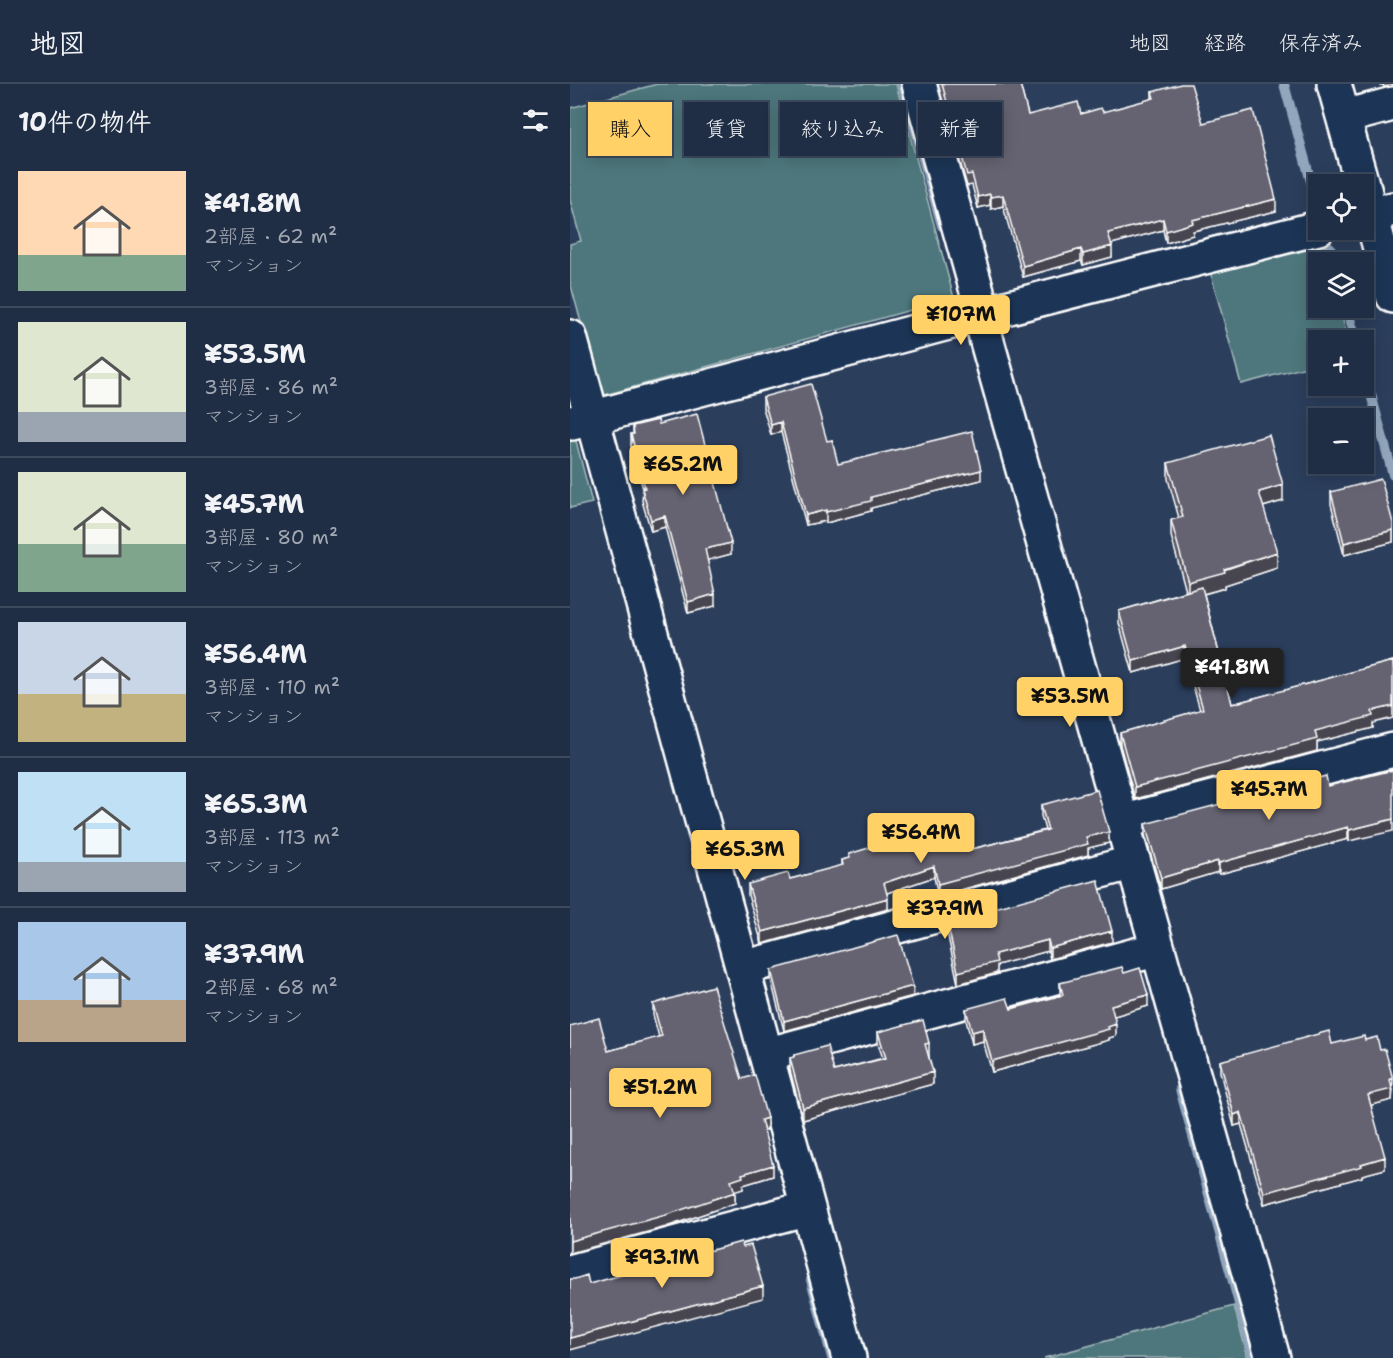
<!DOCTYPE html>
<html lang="ja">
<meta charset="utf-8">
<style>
body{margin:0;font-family:"Shantell Sans","Klee One",sans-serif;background:#28364c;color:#f1f3f6;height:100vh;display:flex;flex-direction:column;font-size:22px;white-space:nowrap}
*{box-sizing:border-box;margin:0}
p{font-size:20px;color:#a2a8b3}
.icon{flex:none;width:33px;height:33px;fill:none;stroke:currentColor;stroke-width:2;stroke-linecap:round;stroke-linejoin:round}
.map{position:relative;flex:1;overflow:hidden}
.sheet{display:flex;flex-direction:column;background:#202e45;width:570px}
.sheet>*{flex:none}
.hud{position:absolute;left:18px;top:18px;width:570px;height:54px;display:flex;gap:12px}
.buttons{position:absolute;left:738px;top:90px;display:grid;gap:12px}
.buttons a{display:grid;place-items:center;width:66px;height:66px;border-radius:0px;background:#202e45;box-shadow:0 3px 15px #0003,0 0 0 2px #3d4a5e;font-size:30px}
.price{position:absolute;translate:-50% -51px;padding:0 14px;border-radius:6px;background:#ffd166;color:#111;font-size:20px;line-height:39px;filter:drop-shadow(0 2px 3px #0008)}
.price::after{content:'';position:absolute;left:50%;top:36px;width:18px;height:14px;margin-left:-9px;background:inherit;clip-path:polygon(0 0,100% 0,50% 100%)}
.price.active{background:#222;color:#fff}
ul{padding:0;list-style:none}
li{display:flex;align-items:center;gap:18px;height:150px;padding:0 18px}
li+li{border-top:2px solid #3d4a5e}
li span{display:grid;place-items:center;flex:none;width:168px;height:120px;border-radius:0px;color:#555}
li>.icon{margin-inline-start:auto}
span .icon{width:72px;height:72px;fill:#fffc;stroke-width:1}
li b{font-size:26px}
h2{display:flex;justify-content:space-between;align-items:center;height:72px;padding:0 18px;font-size:26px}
.chip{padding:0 21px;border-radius:0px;background:#202e45;box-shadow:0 3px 15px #0003,0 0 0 2px #3d4a5e;font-size:21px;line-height:54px}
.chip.active{background:#ffd166;color:#111}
header{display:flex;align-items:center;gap:36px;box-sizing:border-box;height:84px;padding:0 30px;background:#202e45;border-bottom:2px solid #3d4a5e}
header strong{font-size:28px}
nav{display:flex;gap:33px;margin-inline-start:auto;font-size:21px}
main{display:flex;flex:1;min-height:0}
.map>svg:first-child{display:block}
.green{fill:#4d777b;stroke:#a6bbbd;stroke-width:1.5}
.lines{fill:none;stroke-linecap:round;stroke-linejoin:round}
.stream{stroke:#92a7bd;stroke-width:10}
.minor-casing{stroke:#fff;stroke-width:38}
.major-casing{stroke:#fff;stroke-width:38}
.minor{stroke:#1d3557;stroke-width:33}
.major{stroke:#1d3557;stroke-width:33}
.wall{fill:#575461;stroke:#fff;stroke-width:1.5}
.shaded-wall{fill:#47454f;stroke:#fff;stroke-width:1.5}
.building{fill:#656271;stroke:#fff;stroke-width:1.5}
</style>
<header>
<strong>地図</strong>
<nav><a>地図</a><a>経路</a><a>保存済み</a></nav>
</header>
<main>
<section class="sheet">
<h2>10件の物件<svg class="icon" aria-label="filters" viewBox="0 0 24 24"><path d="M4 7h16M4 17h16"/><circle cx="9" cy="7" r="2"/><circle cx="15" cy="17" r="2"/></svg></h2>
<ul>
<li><span style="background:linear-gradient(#ffd9b3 70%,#7fa58c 0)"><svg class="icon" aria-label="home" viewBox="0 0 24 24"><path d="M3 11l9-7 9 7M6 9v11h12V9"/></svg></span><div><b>¥41.8M</b><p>2部屋 · 62 m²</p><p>マンション</p></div></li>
<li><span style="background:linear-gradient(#dfe7d0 75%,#9aa5b1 0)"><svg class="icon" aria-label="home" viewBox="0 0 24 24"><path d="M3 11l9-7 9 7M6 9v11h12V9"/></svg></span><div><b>¥53.5M</b><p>3部屋 · 86 m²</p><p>マンション</p></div></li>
<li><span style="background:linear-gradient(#dfe7d0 60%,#7fa58c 0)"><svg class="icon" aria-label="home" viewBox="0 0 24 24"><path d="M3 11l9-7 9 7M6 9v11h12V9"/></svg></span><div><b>¥45.7M</b><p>3部屋 · 80 m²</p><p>マンション</p></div></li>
<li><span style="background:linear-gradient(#c9d6e8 60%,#c2b280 0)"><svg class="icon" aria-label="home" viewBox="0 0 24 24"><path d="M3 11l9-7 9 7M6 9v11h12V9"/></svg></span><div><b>¥56.4M</b><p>3部屋 · 110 m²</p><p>マンション</p></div></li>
<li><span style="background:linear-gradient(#bfe0f5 75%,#9aa5b1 0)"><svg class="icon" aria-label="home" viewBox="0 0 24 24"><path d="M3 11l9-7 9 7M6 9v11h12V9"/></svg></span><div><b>¥65.3M</b><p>3部屋 · 113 m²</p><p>マンション</p></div></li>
<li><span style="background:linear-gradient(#a9c7e8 65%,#b9a48a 0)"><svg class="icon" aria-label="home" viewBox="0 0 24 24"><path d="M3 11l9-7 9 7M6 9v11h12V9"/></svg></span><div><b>¥37.9M</b><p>2部屋 · 68 m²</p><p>マンション</p></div></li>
</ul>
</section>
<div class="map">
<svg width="823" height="1274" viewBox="0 0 823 1274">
<rect width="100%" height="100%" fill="#2b3e5c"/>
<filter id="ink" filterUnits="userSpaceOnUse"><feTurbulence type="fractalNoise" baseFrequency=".0167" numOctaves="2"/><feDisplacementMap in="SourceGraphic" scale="12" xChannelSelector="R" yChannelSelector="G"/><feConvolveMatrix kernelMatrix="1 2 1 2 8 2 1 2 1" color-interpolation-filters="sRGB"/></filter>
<g filter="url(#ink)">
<path class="green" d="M87,0h239l58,214 -353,98 -31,-114v-38l11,-3 -11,-41v-92z
M753,157l5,21h-10v46h22l8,32h-30v24l-77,20 -32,-117z
M5,353l17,66 -22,5v-70z
M664,1222l14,52h-204z"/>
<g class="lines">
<path class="stream" d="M332,0l40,142
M714,0l34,123
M760,163l4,15
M777,224l9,32
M794,285l29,106
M610,1005l74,269
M241,1196l21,78"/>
<defs>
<path id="minor" d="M349,0l58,207 9,47 287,1020
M774,33l49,-13
M794,133l29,-8
M0,253l279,1021
M2,339l410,-109 336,-86
M552,738l271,-72
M173,884l391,-106
M196,971l392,-106
M0,1188l238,-64"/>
<path id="major" d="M764,0l28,100
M794,105l29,107"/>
</defs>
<use href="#minor" class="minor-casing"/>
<use href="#major" class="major-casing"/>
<use href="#minor" class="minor"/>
<use href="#major" class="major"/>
</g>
<path class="wall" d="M368,0h82l8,31 75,-3 49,-13v-7l51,31 73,88 -83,20v4l-27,8 -3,-13 -52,14 1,13 -29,8 -2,-4 -58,16 -20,-71 -12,3 -1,-4 -12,3 -6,-23 -5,1z
M810,0h13v2l-9,1 -1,-2h-3z
M193,313l64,44 11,23 143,16 -110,28v3l-45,12v-2l-20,4 -25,-93 -10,3 -8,-27z
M89,340l72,130 -24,6 8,46 -27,7 -23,-86 -14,4 -9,-30 1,-12 -12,-43v-12h2v-8z
M598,379l115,38 -20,6 14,61 -52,17v3l-21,6 28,110 161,-43v57l-20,5v5l-56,14v9l-182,48 -15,-54v-12l80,-23 -15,-52 -52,15 -14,-50v-12l67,-20 -15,-55v-16l8,-2 -11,-39z
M761,408l62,31v19l-49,13 -13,-51z
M823,686l-44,71 -1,-2 -129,35 -1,-2 -57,17 -16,-54v-11l183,-38z
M471,721l68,38 -21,5v7l-150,41 -4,-19 -47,16 1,16 -126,35 -14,-49v-11l42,-5 52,-13v-6l7,-2v-4l24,-4 50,-12v-4l49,15 73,-19 -4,-14z
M377,837l165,21 -62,17 -2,-8 -51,14v8l-39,11 -11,-52z
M201,886l142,26 -129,35 -13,-51z
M554,889l24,33 -34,10 2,20 -7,2v2l-117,32 -9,-31 -11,3 -6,-24v-11h45l49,-14v-12z
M83,920l89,75 25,51 -3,1 9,45 -30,9v4l-8,2v12l-69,24 -96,26v-227l38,25 51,-14 -6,-22z
M308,948l51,24 4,28 -130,36 -13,-50v-12l4,-1v-2l40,16 49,-13 -5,-14z
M795,956l28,50 -1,10 -21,5 14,64 -23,6v2l-98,27 -23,-80 -7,2 -14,-54v-11z"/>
<path class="shaded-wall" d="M420,110v11l-12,3v-11z
M433,111v11l-12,3v-12z
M706,115v12l-83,20v4l-27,8v-12l26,-11z
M593,135v11l-55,15v-12z
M542,162v11l-29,8v-11z
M511,165v12l-58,16v-11z
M211,338v10l-10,3v-10z
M411,386v10l-110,28v3l-45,12v-11l45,-15z
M713,401v16l-24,7v-16z
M256,426v11l-20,4v-10z
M95,432v11l-14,4v-11z
M823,446v12l-49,13v-12z
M161,459v11l-26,7v-12z
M707,468v16l-52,17v3l-37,10v-16z
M145,510v12l-27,7v-11z
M615,562v12l-52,15v-12z
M823,622v12l-20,5v5l-56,14v9l-182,48v-12l180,-56 57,-20z
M823,735v12l-44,10v-11z
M778,743v12l-129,35v-11z
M539,748v11l-21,5v7l-150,41v-12l148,-47z
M648,777v11l-57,17v-11z
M364,782v11l-50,17v-11z
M318,814v11l-126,35v-12z
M542,847v11l-62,17v-11z
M478,856v11l-51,14v8l-39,11v-12l37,-18z
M343,902v10l-129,35v-10z
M578,911v11l-37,11v-12z
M546,940v12l-7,2v2l-117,32v-11z
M413,945v12l-11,3v-12z
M359,959v13l-4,1v-13z
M363,988v12l-130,36v-12z
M820,995h3l-1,21 -24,6v-11z
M671,1028v12l-7,2v-11z
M197,1034v12l-6,2v-12z
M815,1073v12l-23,6v2l-98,27v-11z
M203,1081v11l-30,9v4l-12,4v-12l11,-7z
M165,1108v11l-69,24 -96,26v-12z
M193,1202v12l-193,52v-12z"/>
<path class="building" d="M372,0h78l8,31 50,-13 3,12 20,-6 2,4 51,-14 -2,-6 29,-8h10l12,39 50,-13 23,89 -84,21 1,3 -27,8 -3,-12 -55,14 4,13 -29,8 -2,-5 -58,17 -20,-71 -12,2 -1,-3 -12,3 -6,-23 -5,1z
M241,300l16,57 5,-1 6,24 134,-33 9,39 -110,27v4l-45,11v-2l-20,5 -25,-93 -10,3 -8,-28z
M127,330l34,129 -26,6 10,45 -27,8 -23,-86 -14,4 -9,-31 3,-1 -14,-54h3l-1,-8 25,-6 1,4z
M699,351l14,50 -24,7 18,60 -53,17 1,3 -37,10 -17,-62 12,-3 -15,-54z
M811,395l12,44v7l-49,13 -13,-51z
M632,503l30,117 161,-43v45l-21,5 1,5 -58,15 2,8 -182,48 -15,-54 83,-24 -18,-63 -52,15 -14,-50z
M823,686v49l-44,11 -1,-3 -129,36 -1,-2 -57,17 -16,-54 181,-48 2,10z
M527,706l12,42 -23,5 2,7 -150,40 -4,-18 -50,17 4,15 -126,34 -14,-48 40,-11 2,6 53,-14 -1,-5 8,-2 -1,-4 23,-7 1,3 51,-12 -1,-4 43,-10 6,25 76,-19 -7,-25z
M528,796l14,51 -62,17 -2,-8 -53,14 2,8 -39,10 -11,-51z
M328,851l15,51 -129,35 -13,-51z
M552,883l2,6 16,-5 8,27 -37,10 5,19 -8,3 1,2 -117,32 -9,-32 -11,3 -6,-23 41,-11 4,11 52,-14 -3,-12z
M143,902l29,93 13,-4 12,43 -6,2 12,45 -31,9 1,3 -12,4 4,11 -69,23 -96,26v-215l29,-8 9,33 54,-15 -9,-32z
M353,936l6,23 -4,1 8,28 -130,36 -13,-50 4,-1v-2l33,-9 7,25 52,-13 -8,-26z
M759,947l3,13 32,-8 1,4 12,-3 3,13 5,-1 8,30h-3l2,10 -24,6 17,62 -24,7 1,2 -98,27 -23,-81 -7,3 -14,-54z
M171,1158l2,5 8,-2 12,41 -193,52v-59h5l12,-4 2,9z"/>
</g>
</svg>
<div class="buttons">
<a><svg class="icon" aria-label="locate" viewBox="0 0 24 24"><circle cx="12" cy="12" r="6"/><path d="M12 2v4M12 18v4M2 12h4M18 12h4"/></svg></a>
<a><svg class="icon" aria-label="layers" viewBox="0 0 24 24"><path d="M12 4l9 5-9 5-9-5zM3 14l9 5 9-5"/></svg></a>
<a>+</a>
<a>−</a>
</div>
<b class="price" style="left:391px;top:262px">¥107M</b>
<b class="price" style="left:113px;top:412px">¥65.2M</b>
<b class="price active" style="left:662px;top:615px">¥41.8M</b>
<b class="price" style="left:500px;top:644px">¥53.5M</b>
<b class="price" style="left:699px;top:737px">¥45.7M</b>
<b class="price" style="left:351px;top:780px">¥56.4M</b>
<b class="price" style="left:175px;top:797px">¥65.3M</b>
<b class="price" style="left:375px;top:856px">¥37.9M</b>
<b class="price" style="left:90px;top:1035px">¥51.2M</b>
<b class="price" style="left:92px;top:1205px">¥93.1M</b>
<div class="hud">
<a class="chip active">購入</a>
<a class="chip">賃貸</a>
<a class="chip">絞り込み</a>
<a class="chip">新着</a>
</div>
</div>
</main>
